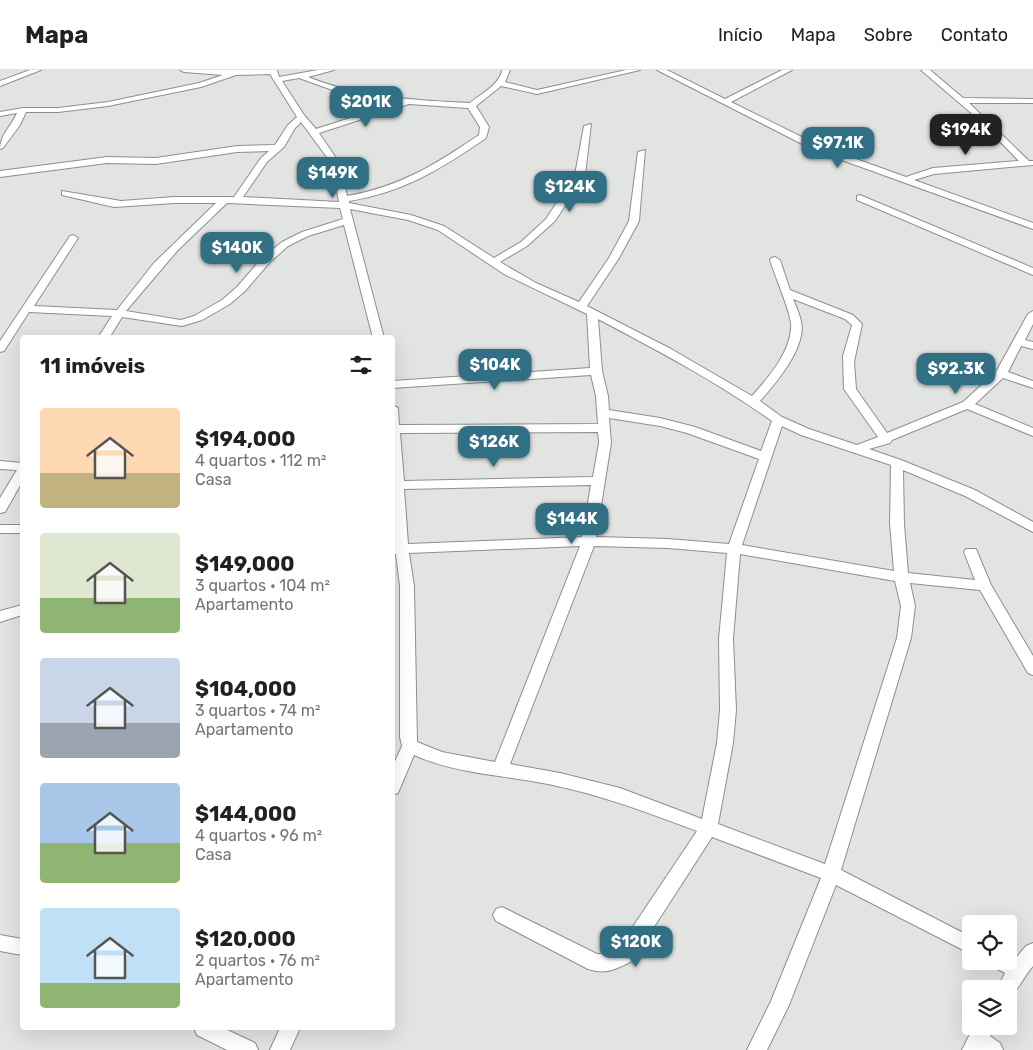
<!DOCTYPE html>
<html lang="pt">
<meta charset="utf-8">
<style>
body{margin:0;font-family:Rubik,sans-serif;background:#f2f2f2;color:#202124;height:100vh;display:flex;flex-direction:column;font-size:19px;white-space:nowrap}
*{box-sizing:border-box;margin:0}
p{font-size:16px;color:#757577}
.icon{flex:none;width:28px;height:28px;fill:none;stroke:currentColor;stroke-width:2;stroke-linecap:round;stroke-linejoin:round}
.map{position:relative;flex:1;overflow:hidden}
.side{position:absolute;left:20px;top:265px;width:375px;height:695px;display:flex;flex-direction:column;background:#fff;border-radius:5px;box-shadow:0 5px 20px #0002}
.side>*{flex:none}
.fabs{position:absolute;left:962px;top:845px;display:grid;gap:10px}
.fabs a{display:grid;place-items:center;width:55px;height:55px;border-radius:5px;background:#fff;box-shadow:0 5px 20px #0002;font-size:25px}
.price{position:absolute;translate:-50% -42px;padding:0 11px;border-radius:10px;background:#316f85;color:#fff;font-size:16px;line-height:32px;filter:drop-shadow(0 1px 2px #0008)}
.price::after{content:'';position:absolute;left:50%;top:30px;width:15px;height:11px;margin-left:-8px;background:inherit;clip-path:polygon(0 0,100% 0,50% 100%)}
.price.on{background:#222;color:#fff}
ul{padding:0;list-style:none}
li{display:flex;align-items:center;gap:15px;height:125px;padding:0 20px}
li span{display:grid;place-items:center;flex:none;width:140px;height:100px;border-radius:5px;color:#555}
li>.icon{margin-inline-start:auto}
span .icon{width:60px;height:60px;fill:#fffc;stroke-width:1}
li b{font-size:21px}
h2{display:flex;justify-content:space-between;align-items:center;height:60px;padding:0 20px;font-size:21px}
header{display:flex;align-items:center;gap:30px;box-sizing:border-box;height:70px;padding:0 25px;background:#fff;border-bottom:1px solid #e0e0e0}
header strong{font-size:24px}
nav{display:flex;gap:28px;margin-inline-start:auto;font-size:18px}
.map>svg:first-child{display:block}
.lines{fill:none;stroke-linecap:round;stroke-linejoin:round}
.street-casing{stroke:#8d8f8c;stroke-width:2}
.street{fill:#fff;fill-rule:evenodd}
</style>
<header>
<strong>Mapa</strong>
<nav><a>Início</a><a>Mapa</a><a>Sobre</a><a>Contato</a></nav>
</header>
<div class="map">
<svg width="1033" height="980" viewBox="0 0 1033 980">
<rect width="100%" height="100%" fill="#e2e4e1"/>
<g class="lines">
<defs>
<path id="street" d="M30,0h11l-41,16v-5z
M180,0h97l2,7 39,-7h16l-26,7c51,21 107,23 162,26 10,-9 30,-18 32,-33h8l-5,12 32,8 89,-20h14l-103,24 -36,-8 -25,20 13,21 -3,11c-45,31 -82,54 -137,63v2l62,12 33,11 50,32 27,-16 25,-23 29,-44 9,-49 7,-2 -6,51 -30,46 -28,25 -27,16 36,21 43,19 30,-44 20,-37 9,-69 7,-2 -6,71 -20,37 -32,48 84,43 81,47c16,-18 41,-46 39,-73 -2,-15 -16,-47 -21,-63l1,-2 4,-1 5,3 10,30 63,25 9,9 -8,38 2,27 31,44 76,-31 33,-30 32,-58 5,-3v13l-8,16 8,2v7l-12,-3 -13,26 25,9v7l-30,-10 -28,26 58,24v8l-66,-27 -75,31 -2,3 -21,6 32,11 74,30 58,32v10l-68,-36 -62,-26 1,54 4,49 67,7 -11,-28 2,-3h10l15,36 42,71v19l-5,-2 -48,-83 -70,-7 5,23 -4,32 -70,232 130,67v17l-135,-69 -47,120 -22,45h-20l24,-49 50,-123 -109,-41 -80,124c-15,8 -27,14 -44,8l-92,-48 -3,-6 3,-6 6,-2 95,47h11l10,-5 79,-118c-51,-19 -95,-36 -149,-47 -44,-9 -92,-10 -134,-29l-16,38 -6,2v-27l10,-22 -2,-9v-151l-4,-32 -4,1v-10h3l-3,-37v-103l6,3 1,17 199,-1 -2,-28 -5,-21 -199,13v-7l198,-13 -3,-54 -83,-40 -66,-44 -30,-10 -58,-11 34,129h-11l-29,-113 -36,11 -20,10 -18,16 -25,29 -15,13 -28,16 -20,6 -60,-9 -13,21h-11l14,-22 -83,-4 -25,39 -4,1v-11l70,-105 3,-1 5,3 -44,68 83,4 37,-47 62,-60h-42l-60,4 -52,-12v-4l59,10 53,-4h60l27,-39 8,-7 -32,1 -81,12 -49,-1 -107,14v-6l107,-14 49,1 81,-12 38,-1 13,-20 9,-8 -27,-43 -34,1 -35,12 -93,19 -50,6h-32l-6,13 -17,23 -3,1c0,-14 12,-24 17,-36l-17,3v-4l23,-4h35l50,-6 91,-19 24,-8 -39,-3zM299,8l39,14 59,11 -81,26 -12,-14 -22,-34zM409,34l59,4 12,19 -1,8c-43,29 -79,52 -132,61l-7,-32 -21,-31zM301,52l31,42 7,38 -96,-5 24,-35 17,-15 11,-19zM227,133l113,5 3,11 -41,13 -20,10 -20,16 -25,29 -15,13 -28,16 -13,4 -55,-9 51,-60zM793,229l52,20 7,6 -9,31 1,33 34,48 -21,8 -48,-16 -27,-12 -22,-16c16,-18 47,-54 41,-80 -2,-8 -5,-15 -8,-22zM598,249c59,31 119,63 174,102l-11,30 -66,-24 -35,-9 -51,-8 -1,-14 -6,-25zM609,348l51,8 27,7 72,26 -30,85 -61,-5 -72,-2 15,-94zM782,356l19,9 90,30 -1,59 4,47 -152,-26zM598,362l1,11 -6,34 -189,4 -4,-48zM591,415l-9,52 -174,7 -4,-55zM580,476l-85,216 -53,-10 -25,-10 -3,-156 -5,-33zM594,476l74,2 59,5 -8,86 1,71 -3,33 -15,76 -82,-31 -60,-15 -50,-9zM740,484l155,27 6,25 -4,32 -72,226 -107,-40 15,-81 3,-33 -3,-71z
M657,0h10l58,29 57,-29h10l-61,32 89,44 86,31 27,-9 86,-7 -42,-43 -56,-48h9l33,28 70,1v4h-64l60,58h4v4l-99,9 -20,6 119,43v6l-219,-79z
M860,125l173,73v7l-176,-75v-4z
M0,391l22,2v19l-17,30 -5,1v-15l17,-28 -17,-1z
M0,455h22v8h-22z
M22,535v10l-22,7v-11z
M0,865l22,4v16l-22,-4z
M1033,873v23c-7,7 -17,28 -24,31v-8h-12l8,-16 -11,-6 -2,-6h17v-5l6,3 11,-13z
M974,956h21l-5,10 10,7 3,7h-41z
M194,958h29l32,15 3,7h-31l-30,-15z
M280,958h20l-10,22h-20z"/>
</defs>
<use href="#street" class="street-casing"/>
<use href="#street" class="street"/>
</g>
</svg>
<div class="fabs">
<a><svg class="icon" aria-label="locate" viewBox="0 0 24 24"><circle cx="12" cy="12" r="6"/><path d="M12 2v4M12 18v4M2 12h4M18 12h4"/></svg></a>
<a><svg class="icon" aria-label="layers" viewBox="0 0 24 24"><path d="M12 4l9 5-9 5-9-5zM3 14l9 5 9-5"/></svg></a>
</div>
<b class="price" style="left:366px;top:58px">$201K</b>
<b class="price on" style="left:966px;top:86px">$194K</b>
<b class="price" style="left:838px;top:99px">$97.1K</b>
<b class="price" style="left:333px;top:129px">$149K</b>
<b class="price" style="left:570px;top:143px">$124K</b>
<b class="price" style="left:237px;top:204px">$140K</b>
<b class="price" style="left:495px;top:321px">$104K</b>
<b class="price" style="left:956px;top:325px">$92.3K</b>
<b class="price" style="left:494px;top:398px">$126K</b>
<b class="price" style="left:572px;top:475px">$144K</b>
<b class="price" style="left:636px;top:898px">$120K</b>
<section class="side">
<h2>11 imóveis<svg class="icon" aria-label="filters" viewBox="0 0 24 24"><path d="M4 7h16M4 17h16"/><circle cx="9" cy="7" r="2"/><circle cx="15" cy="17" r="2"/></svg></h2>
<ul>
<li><span style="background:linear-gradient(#ffd9b3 65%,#c2b280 0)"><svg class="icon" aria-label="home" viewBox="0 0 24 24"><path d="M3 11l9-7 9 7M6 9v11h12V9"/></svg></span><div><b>$194,000</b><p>4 quartos · 112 m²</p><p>Casa</p></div></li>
<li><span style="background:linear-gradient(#dfe7d0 65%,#8fb573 0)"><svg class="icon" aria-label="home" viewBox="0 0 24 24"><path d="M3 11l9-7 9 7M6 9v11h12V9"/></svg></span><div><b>$149,000</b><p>3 quartos · 104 m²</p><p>Apartamento</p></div></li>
<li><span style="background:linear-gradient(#c9d6e8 65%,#9aa5b1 0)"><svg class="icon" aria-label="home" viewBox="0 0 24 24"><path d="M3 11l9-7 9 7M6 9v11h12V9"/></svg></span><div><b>$104,000</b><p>3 quartos · 74 m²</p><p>Apartamento</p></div></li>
<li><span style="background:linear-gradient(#a9c7e8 60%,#8fb573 0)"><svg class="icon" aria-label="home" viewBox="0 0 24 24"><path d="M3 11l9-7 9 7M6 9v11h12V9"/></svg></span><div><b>$144,000</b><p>4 quartos · 96 m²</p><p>Casa</p></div></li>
<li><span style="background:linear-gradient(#bfe0f5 75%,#8fb573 0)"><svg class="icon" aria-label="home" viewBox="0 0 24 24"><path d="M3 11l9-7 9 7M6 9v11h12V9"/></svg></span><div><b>$120,000</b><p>2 quartos · 76 m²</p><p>Apartamento</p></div></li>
</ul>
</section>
</div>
